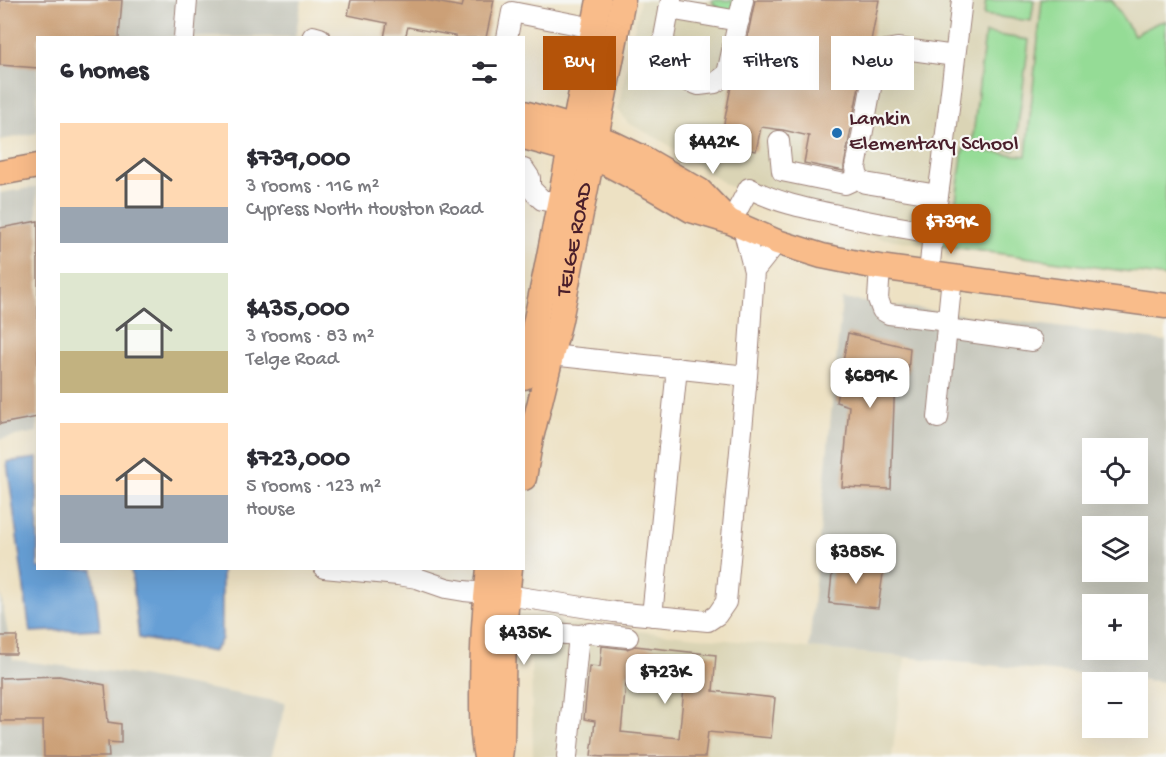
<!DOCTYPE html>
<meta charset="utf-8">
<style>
body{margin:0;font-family:"Gochi Hand",sans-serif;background:#f7f7f7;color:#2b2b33;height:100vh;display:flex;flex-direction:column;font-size:22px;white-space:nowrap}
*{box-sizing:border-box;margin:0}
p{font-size:20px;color:#7c7c81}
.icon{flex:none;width:33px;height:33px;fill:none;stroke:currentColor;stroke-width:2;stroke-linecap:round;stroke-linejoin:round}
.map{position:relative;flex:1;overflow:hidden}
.panel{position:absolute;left:36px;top:36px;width:489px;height:534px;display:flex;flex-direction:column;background:#fff;border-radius:0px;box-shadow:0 6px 24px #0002}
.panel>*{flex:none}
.guide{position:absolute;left:543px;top:36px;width:532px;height:54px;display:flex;gap:12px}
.fabs{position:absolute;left:1082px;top:438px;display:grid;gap:12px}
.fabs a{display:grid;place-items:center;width:66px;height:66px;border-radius:0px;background:#fff;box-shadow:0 6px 24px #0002;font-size:30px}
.price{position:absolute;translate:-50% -51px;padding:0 14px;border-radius:12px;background:#fff;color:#222;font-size:20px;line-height:39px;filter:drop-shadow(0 2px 3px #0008)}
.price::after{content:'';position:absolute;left:50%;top:36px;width:18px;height:14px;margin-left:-9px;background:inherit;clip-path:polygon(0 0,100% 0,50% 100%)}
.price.active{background:#b45309;color:#fff}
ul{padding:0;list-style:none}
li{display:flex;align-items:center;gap:18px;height:150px;padding:0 24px}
li span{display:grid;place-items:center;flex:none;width:168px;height:120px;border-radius:0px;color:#555}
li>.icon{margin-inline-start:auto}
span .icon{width:72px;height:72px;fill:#fffc;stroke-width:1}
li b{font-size:26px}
h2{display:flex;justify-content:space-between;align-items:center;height:72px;padding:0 24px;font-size:26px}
.pill{padding:0 21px;border-radius:0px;background:#fff;box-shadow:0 6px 24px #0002;font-size:21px;line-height:54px}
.pill.active{background:#b45309;color:#fff}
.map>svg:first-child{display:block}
.built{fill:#dad4b5}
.industrial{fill:#c4c5b9;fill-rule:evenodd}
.green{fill:#95dc96;stroke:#707e60;stroke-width:1.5}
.water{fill:#669fd5;stroke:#585f80;stroke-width:1.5}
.building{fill:#cca077;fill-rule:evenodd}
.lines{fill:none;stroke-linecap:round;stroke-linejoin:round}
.minor-casing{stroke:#9c8077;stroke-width:22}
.major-casing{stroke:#9c8077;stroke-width:27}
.minor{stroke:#fff;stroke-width:20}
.major{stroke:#f9bc8a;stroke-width:24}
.poi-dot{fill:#1f6fb2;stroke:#f6f6f2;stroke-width:2}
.labels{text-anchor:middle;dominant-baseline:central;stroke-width:4.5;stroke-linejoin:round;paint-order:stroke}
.poi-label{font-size:22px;fill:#4a1f2b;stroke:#f6f6f2;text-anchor:start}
.street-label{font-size:22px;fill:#4a1f2b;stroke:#f6f6f2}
</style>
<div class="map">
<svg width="1166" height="757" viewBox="0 0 1166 757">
<rect width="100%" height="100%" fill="#f6f6f2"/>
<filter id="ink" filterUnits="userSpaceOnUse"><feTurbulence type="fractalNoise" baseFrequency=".0167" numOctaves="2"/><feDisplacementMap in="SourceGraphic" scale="12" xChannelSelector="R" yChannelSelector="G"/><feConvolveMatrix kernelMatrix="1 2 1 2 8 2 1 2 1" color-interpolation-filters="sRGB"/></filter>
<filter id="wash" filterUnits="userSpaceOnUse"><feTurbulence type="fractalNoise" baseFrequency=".008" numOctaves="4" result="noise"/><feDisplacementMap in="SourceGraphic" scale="24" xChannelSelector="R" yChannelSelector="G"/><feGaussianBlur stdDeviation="1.35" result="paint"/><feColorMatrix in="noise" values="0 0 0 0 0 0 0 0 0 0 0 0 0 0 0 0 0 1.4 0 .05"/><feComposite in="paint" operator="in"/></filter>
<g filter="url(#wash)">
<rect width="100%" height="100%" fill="#ede1c3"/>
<path class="built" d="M640,0h526v277l-287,-39 -51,-11 -47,-15 -56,-28 -61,-42 -36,-19 -10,-14z
M530,620l375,38 -13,99h-359z"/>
<path class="industrial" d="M0,0h302l-7,37 -257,1 -1,95 -37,7z
M37,187v245l-37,7v-246z
M842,299l324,42v341l-357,-34zM1092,448h45v46h-45zM1092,526h45v46h-45zM1092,604h45v46h-45z
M0,591l13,69 116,14 157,29 -15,54h-271z"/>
<path class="green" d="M712,0h35l-16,15 -17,-10z
M986,0h48l-3,21 -47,-6z
M1042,0h69l23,35 23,-12 9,-2v256l-227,-32 4,-38 12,1 8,-59 63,7z
M985,33l44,7 -14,110 -43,-5z"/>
<path class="water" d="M37,458l1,110 55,1 7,60 -70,3 -23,-170z
M131,569h91v69l-4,8 -5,6 -74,-14z"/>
<g id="blocks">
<path class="building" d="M0,0h122l-3,38h-81v30l-38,-3z
M351,0h74l37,7 2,-7h30l-8,38h-31v-2l-47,-9 -3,11h-21l3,-15 -39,-8z
M755,0h124l-10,51 -5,8 -20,107v5l-40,-8 5,-27 -26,-6 -22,-3 -5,24 -36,-6 11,-59 8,-9z
M38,221v196l-38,7v-196z
M848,333l62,15 -2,25 -13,1 -4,115 -49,-2 7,-81 -13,-4z
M833,564l51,3 -6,41 -49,-5z
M0,636h17l-1,18h-16z
M602,646l25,3 8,-3 81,9 -3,36 62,7 -4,40 -63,-6 -3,25h-101l-13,-1 4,-35 -11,-2 5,-53 11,1zM627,673l58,6 -6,59 -58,-6z
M59,676l46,9 3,37 13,2v19l-13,-1 1,15h-65l-1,-36h-43v-43z"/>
</g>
</g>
<g filter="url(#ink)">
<use href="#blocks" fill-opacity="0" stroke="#9c8077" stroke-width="1.5"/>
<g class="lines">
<defs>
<path id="minor" d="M671,0l-7,37 2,13 6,18 7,10 20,7 16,-2 12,-9 16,-74
M669,9l70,12
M184,38l3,-38
M312,38l1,-2 7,2
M507,38l5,-26 82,16
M779,141l3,30 63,13 13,-6 7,5 73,12
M524,169l6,9v10l12,12 17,3
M858,178l-2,-10 20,-107 10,-11 11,-2 58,8
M731,222l18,-34c26,14 55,20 84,26 33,8 66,13 100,19
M880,267l-2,32 4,11 7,4 59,7
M754,271l23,-29
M929,274l4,-41 9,-67 20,-166
M947,329l85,12
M551,355l196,21
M938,418l14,-141
M324,568l74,7 19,3 29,10 18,3 43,4 107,17 94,9 9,-6 9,-13 21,-226 7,-105 -11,-43
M652,616l25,-248
M504,629l75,6 11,-2 38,4
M567,757l12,-122"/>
<g id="major">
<path d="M524,113l51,15 37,15 29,14 59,34 29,30"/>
<path d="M524,137l46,13 38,14 47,25 36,21 40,12 46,20 45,14 50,10 294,40"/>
<path d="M0,173l38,-7"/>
<path d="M524,377l23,-111 52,-266"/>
<path id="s1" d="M524,478l7,-40 29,-118 63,-320"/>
<path d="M486,757c-4,-20 -4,-39 -4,-60 0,-43 2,-86 7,-129"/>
<path d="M500,757l2,-15 2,-113 6,-61"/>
</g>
</defs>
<use href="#minor" class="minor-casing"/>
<use href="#major" class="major-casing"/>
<use href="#minor" class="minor"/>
<use href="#major" class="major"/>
</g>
</g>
<circle class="poi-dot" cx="837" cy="133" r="6"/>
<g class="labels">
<g class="poi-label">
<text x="849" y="120">Lamkin<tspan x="849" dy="25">Elementary School</tspan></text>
</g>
<g class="street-label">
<text stroke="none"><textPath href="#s1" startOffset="244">TELGE ROAD</textPath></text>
</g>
</g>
</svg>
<div class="fabs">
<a><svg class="icon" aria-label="locate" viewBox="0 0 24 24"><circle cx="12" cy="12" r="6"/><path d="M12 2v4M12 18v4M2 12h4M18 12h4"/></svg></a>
<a><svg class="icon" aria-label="layers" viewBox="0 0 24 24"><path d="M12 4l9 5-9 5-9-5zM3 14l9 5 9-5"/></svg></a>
<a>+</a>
<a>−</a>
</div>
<b class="price" style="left:713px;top:175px">$442K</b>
<b class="price active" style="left:951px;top:255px">$739K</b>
<b class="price" style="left:870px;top:409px">$689K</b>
<b class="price" style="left:856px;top:585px">$385K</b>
<b class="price" style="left:524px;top:666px">$435K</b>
<b class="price" style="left:665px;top:705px">$723K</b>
<div class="guide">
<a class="pill active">Buy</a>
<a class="pill">Rent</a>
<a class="pill">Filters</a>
<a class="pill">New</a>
</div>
<section class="panel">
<h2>6 homes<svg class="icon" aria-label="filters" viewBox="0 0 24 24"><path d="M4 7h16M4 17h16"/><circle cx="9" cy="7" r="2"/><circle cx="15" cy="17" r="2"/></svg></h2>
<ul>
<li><span style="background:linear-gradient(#ffd9b3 70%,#9aa5b1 0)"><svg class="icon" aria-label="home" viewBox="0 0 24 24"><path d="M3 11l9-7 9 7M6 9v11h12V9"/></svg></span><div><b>$739,000</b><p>3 rooms · 116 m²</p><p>Cypress North Houston Road</p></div></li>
<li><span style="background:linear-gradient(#dfe7d0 65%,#c2b280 0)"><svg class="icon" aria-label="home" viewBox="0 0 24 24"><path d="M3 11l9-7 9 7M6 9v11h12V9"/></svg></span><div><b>$435,000</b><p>3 rooms · 83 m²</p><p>Telge Road</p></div></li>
<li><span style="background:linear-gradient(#ffd9b3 60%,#9aa5b1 0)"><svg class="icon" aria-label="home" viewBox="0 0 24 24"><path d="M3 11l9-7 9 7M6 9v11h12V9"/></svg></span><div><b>$723,000</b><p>5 rooms · 123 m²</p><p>House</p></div></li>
</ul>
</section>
</div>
